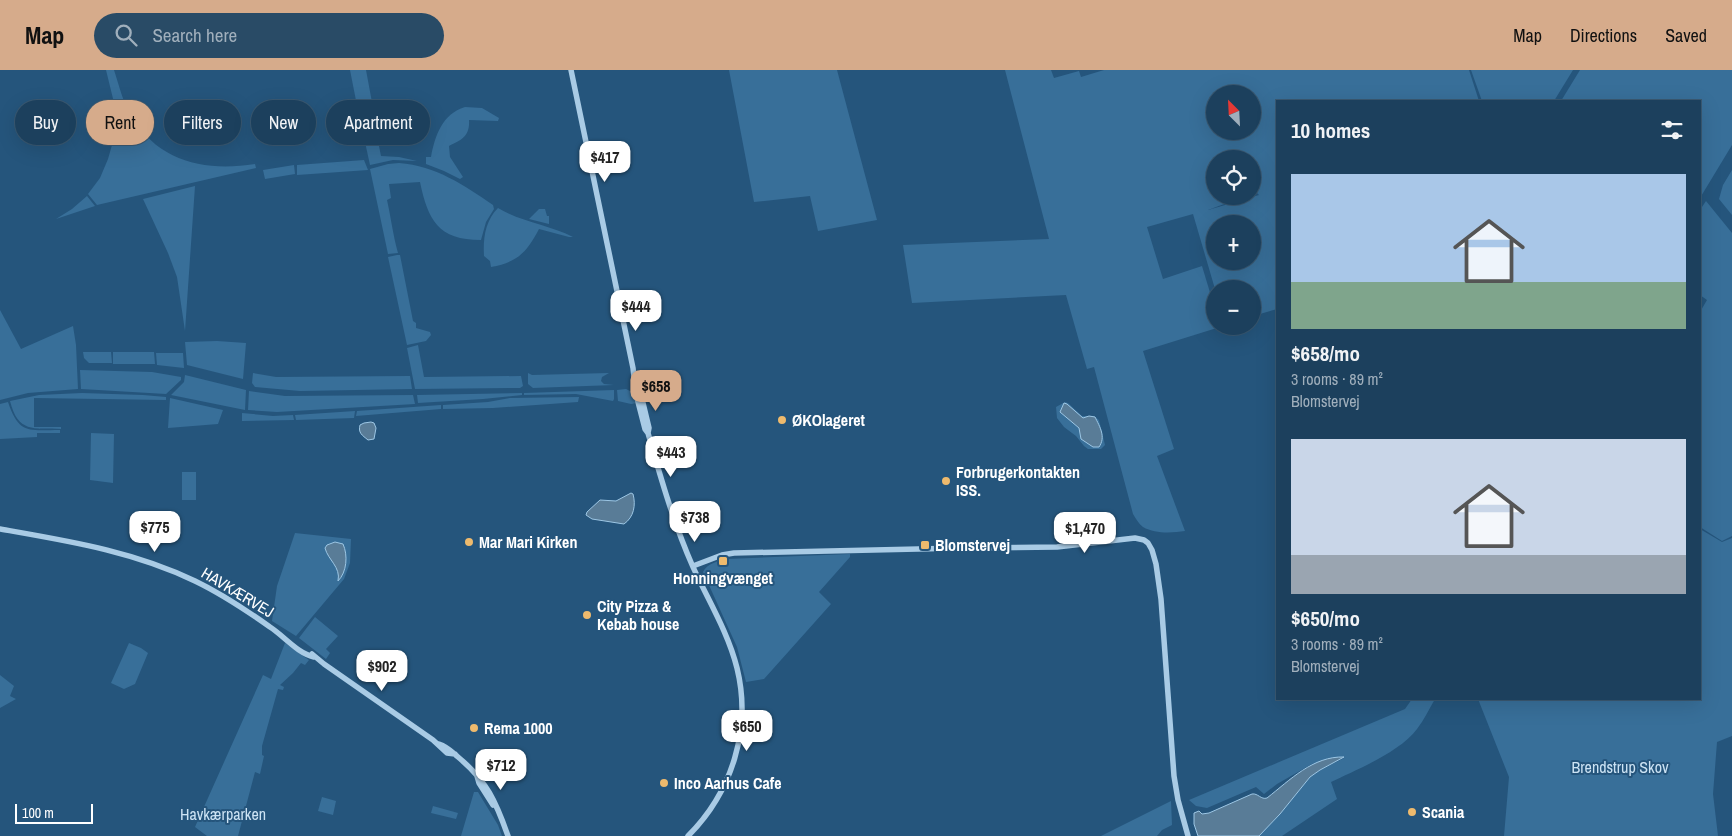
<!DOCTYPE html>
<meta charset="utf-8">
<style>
body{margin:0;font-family:"Archivo Narrow",sans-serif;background:#294b66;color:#f1f3f6;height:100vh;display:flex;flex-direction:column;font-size:19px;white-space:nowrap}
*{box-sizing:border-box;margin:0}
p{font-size:16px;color:#a0afbc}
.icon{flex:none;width:28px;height:28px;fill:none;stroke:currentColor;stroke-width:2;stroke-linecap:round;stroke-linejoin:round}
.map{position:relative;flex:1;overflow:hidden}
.drawer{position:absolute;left:1276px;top:30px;width:425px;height:600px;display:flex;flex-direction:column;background:#1c405d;border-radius:0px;box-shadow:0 5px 20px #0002,0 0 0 1px #3a5972}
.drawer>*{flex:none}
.guide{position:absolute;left:15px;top:30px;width:475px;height:45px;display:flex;gap:10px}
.needle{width:32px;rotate:336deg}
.buttons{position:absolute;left:1206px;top:15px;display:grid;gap:10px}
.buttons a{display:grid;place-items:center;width:55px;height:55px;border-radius:50%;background:#1c405d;box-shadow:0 5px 20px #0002,0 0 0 1px #3a5972;font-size:25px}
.scale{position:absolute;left:15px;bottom:12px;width:78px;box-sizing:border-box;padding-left:5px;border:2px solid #fff;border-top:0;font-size:14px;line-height:18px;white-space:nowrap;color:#fff;-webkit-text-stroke:4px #25557c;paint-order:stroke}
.price{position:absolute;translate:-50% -42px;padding:0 11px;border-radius:10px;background:#fff;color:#222;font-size:16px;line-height:32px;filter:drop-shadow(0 1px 2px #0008)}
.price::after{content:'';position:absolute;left:50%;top:30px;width:15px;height:11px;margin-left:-8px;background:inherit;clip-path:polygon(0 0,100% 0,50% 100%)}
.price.current{background:#d6ab8b;color:#111}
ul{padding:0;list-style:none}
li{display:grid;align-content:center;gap:10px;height:265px;padding:0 15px}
li span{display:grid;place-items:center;height:155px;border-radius:0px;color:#555}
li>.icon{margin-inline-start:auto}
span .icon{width:90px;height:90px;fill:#fffc;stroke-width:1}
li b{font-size:21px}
h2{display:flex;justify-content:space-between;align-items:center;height:60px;padding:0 15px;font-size:21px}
.tag{padding:0 18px;border-radius:22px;background:#1c405d;box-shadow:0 5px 20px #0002,0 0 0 1px #3a5972;font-size:18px;line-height:45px}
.tag.current{background:#d6ab8b;color:#111}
header{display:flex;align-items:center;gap:30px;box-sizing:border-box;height:70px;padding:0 25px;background:#d6ab8b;color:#111}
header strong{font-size:24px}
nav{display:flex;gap:28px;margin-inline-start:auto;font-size:18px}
.search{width:350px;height:45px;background:#294b66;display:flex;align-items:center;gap:12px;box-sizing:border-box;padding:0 18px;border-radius:28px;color:#a0afbc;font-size:19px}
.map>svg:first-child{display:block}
.green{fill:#386f99;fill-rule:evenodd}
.water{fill:#597c97;stroke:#9dc7e5}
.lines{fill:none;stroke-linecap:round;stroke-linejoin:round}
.minor{stroke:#a9cbe5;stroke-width:5.5}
.poi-dot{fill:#eeba6d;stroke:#25557c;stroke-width:2}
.labels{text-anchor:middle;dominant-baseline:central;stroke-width:4;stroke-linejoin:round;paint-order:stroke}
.poi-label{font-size:16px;font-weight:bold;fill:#fff;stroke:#25557c;text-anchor:start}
.street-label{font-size:16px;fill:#fff;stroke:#25557c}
.park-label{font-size:16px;fill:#cce3f4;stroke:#25557c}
</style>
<header>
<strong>Map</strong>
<div class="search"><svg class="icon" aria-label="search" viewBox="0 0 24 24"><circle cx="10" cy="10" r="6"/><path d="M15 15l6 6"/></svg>Search here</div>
<nav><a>Map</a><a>Directions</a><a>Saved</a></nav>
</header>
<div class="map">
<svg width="1732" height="766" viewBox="0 0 1732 766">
<rect width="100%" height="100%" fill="#25557c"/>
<path class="green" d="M106,0h8c5,15 9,33 18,47 27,45 74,55 123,47l1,4 -159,37 -9,-11 12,-16 8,-19 6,-21 4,-7 -2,-20z
M350,0h16l8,43 -2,3 8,6 -5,6 -13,3z
M729,0h108l40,150 -59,11 -8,-35 -56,6z
M1005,0h46l3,8 25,-7 2,6 23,-7h365l10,31h-201l-1,208 -24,7 -1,-27h-37l-22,-75 -46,13 16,52 39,-13 13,43v17l5,1 -77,24 31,98 -17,7 28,75c-13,2 -30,3 -42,-4 -4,-3 -7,-8 -10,-13l-39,-147 -7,2 -21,-74 -154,8 -9,-58 146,-6zM1215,24h37v37h-37zM1215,89h37l1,35 4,-1 2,2 -51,15 38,-14h-31zM1215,154h37v37h-37z
M1471,0h102l-19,31h-72z
M1580,0h152v75l-32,53v-97h-139z
M465,37l17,1 17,10 -1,3 -29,-1c1,16 -7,20 -20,26l1,11 13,20 -3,2 -16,-8 -18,-7v-7h5c4,-21 11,-43 34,-50z
M376,61l5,25 18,1 18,4 -24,-1 -23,5 -7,-32z
M364,90l4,10 -71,5v-10z
M399,93c37,3 65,22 94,42l1,4 -8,13 -5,18c-43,0 -53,-20 -61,-58l-31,2 2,14 -4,2c4,18 6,35 11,53l-10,1 -18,-85 18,-5z
M294,95l1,9 -30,5 -2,-9z
M1732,100v45l-13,-16 4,-14z
M195,116l-10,145 -8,-54 -9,-24 -25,-54z
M87,126l8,10 -39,13 16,-10z
M1706,131l26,32v303l-10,5 -22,-14v-215l7,-12 -7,-5v-85z
M498,138c23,14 51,17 75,29h-4l-30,-8c-12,23 -21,33 -48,38l-1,-6 -6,-5c-1,-17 1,-35 14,-48z
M539,139h6l2,7h2v8l-20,-5z
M397,185h3l13,66 3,2v5l14,4 1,3 -5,6 -19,4 -19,-88z
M0,240l21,39 52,-23 3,19 2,44 -50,4 -28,7z
M217,271l29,2 -3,36 -56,-14 -2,-23z
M418,275l6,32 97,-1 2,10 -3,2 -105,1 -8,-41z
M83,282h28l1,11h-23l-5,-5z
M113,282h41l1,12h-42z
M156,283h27l1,15 -27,-3z
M80,300l72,2 29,5v3l-15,14 -85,-5z
M253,303l23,4 134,-1 2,13 -112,2 -45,-4 -3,-4z
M528,303l4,2 77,-2 -7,4 -1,4 3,3 10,1 -81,3 -5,-4z
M185,305l61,15 -1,20 -74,-15 13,-13z
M626,319l8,4 3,10 -6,1 -13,-3 -1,-11z
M614,320v9l-1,2 -37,-7 -52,1v-2z
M249,321l36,5 128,-1 2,9 -138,8 -29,-2z
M82,323l61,2 23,2v3l-132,-2v29h27v2c-28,-1 -43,4 -51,-28l29,-6z
M522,323v2l-39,4 -65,4 -1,-8z
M579,327l-1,5 -85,6 -50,1v-4l45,-3 22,-4z
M170,328l53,12 -5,14 -50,4z
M8,332c11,33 21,28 52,28v3h-23v4l-37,2v-35z
M1065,332l3,1 14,13h12l5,4 6,25 -4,4h-13l-4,-3 -8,-10 -12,-9 -7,-9 -1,-11z
M441,335v4l-85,7 1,-5z
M355,341l-1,7 -58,2 -1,-5z
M242,343l31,3 20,-1 1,5 -52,1z
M91,363l23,1 -1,49 -23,-3z
M182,402h14v28h-14z
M1700,459l22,13 10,-4v198l-15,6 -4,52 5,42h-214l5,-59 -31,-78h222z
M295,463l56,6 -1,24 -6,16 -48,57 -24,-15 5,-35z
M850,484v3l-31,35 12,12 -67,75 -18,3 -9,-35 -34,-75c4,-9 16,-11 24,-13z
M315,547l23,19 -12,13 4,4 -4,6 -27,-21z
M129,573l12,5 7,5 -13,31 -11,5 -13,-6z
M285,573l24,17 -4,5 -4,-2 -8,10 -13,12 4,2 -1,3 -5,-1 -16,57v9l2,1 -4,18 -5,-2 -17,64h-31l-12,-9 68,-152 8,4z
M0,605l14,11 -4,10 6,3 -16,9z
M1412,629h23c-6,10 -11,21 -18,30 -17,23 -61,41 -86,53l6,17 -55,37h-23l21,-22 30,-37 10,-7 24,-12 -32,6 -35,20 -13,10 -8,-7 -49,21 -11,-2 -7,-6 216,-91z
M474,722h4l20,33 4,11h-41z
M322,727l14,4 -3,14 -15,-4z
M1171,731l1,24 -10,5 -5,6h-56z
M433,736l25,7 -2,6 -25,-6z"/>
<path class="water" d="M1064,333l3,1 16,14 6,-2 6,1c5,10 11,20 4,30h-6l-12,-8 -2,-11 -19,-16z
M371,352l3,1 2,5 -2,11 -6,1c-6,-5 -10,-7 -8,-15l4,-2z
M631,423l2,1c3,11 1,23 -9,30l-32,-5 -6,-4 1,-3 13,-12 16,1z
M335,472l8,2c5,11 4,28 -5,37 3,-14 -10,-21 -13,-33l2,-3z
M1344,687l-24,13 -10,7 -30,37 -21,22h-61l-4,-12v-11l5,-2 3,3 7,-1 43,-19c6,-1 9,6 15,4 23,-18 46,-42 77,-41z"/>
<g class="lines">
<path class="minor" d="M571,0l62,298 3,26 9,35 3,4c13,46 26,91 45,134 15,33 35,65 44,101 15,61 -5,124 -49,168
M636,304l13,54 -1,5
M0,459c68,12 133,22 195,52 27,13 51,29 75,46 14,9 27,26 44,30
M693,496l29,-11 12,-2 229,-5 94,-1 78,-9 9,2 4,3 4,7 4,14 5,35 13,177 4,24 10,36
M312,584l12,10 109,76 14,13 8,1
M439,674c9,3 13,8 19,13 29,24 38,45 50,79
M477,706l2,7 14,22"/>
</g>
<g class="poi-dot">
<circle cx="782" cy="350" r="5"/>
<circle cx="946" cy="411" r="5"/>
<circle cx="469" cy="472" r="5"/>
<rect x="920" y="470" width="10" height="10" rx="2.5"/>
<rect x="718" y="486" width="10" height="10" rx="2.5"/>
<circle cx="587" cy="545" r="5"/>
<circle cx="474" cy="658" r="5"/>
<circle cx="664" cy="713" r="5"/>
<circle cx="1412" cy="742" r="5"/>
</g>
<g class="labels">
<g class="poi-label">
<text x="792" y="350">ØKOlageret</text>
<text x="956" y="402">Forbrugerkontakten<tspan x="956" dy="18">ISS.</tspan></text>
<text x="479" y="472">Mar Mari Kirken</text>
<text x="935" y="475">Blomstervej</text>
<text x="723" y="508" text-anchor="middle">Honningvænget</text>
<text x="597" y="536">City Pizza &amp;<tspan x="597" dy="18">Kebab house</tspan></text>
<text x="484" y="658">Rema 1000</text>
<text x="674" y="713">Inco Aarhus Cafe</text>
<text x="1422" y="742">Scania</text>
</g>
<g class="street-label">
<text transform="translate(238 522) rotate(31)">HAVKÆRVEJ</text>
</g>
<g class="park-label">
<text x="1620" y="697">Brendstrup Skov</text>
<text x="223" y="744">Havkærparken</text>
</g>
</g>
</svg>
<div class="buttons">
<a><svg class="needle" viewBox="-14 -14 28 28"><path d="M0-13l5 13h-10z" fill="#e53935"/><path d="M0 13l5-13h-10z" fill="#a0afbc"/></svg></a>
<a><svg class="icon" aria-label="locate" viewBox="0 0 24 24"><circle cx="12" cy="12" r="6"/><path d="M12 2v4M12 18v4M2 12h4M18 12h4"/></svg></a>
<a>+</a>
<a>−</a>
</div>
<div class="scale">100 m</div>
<b class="price" style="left:605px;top:113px">$417</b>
<b class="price" style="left:636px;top:262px">$444</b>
<b class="price current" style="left:656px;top:342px">$658</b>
<b class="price" style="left:671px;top:408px">$443</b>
<b class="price" style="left:695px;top:473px">$738</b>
<b class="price" style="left:155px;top:483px">$775</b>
<b class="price" style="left:1085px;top:484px">$1,470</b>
<b class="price" style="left:382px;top:622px">$902</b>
<b class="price" style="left:747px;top:682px">$650</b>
<b class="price" style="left:501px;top:721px">$712</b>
<div class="guide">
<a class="tag">Buy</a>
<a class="tag current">Rent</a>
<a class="tag">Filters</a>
<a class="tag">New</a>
<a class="tag">Apartment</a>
</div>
<section class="drawer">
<h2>10 homes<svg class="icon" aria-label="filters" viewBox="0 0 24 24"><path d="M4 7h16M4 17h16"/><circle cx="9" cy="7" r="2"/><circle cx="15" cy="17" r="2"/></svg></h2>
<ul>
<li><span style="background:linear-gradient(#a9c7e8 70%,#7fa58c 0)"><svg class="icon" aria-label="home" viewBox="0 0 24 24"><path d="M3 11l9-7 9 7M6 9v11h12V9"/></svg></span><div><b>$658/mo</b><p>3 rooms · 89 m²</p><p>Blomstervej</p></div></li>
<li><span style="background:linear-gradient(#c9d6e8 75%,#9aa5b1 0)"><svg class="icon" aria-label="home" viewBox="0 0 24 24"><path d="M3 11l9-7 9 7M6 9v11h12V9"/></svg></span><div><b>$650/mo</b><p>3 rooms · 89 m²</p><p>Blomstervej</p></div></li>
</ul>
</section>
</div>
